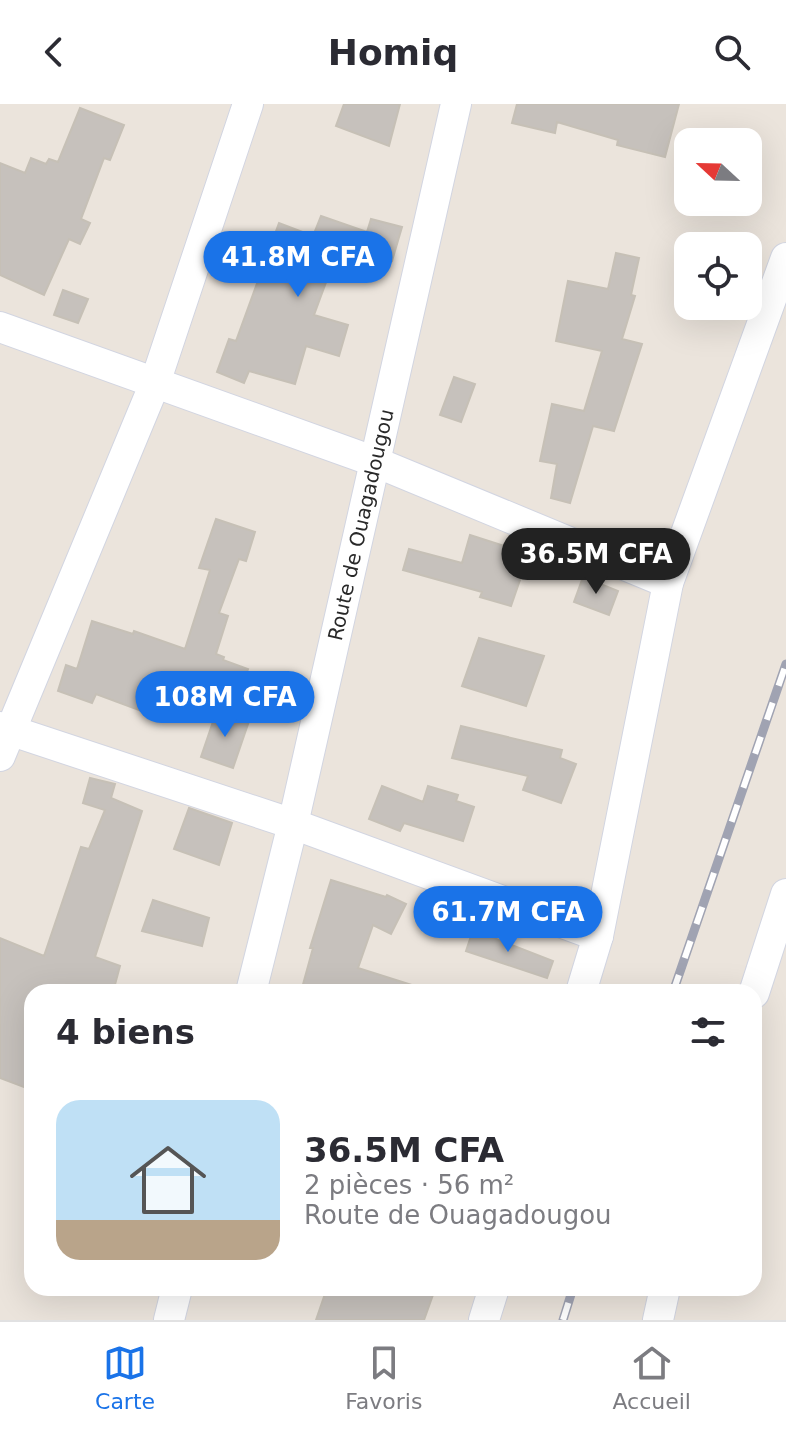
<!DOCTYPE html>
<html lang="fr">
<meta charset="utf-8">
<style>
body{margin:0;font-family:"DejaVu Sans",sans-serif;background:#f2f2f3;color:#2b2b33;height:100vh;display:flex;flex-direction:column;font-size:30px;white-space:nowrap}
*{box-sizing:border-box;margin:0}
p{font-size:26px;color:#7c7c81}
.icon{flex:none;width:44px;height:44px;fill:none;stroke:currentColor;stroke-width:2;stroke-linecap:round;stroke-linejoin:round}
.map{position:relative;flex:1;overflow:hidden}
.panel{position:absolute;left:24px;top:880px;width:738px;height:312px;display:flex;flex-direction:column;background:#fff;border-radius:24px;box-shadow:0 8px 32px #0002}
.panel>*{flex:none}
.needle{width:52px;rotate:292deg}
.controls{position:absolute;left:674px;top:24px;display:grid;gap:16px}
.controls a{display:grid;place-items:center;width:88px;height:88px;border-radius:16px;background:#fff;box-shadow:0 8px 32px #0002;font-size:40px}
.price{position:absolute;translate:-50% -68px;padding:0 18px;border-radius:28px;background:#1a73e8;color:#fff;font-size:26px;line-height:52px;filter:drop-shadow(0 2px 4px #0008)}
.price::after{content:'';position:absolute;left:50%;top:48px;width:24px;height:18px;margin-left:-12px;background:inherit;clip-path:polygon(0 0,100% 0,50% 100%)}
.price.on{background:#222;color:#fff}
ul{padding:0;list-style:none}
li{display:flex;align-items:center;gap:24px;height:200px;padding:0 32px}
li+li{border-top:2px solid #e1e1e2}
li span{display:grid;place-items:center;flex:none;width:224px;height:160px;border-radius:24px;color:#555}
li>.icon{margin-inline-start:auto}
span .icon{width:96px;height:96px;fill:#fffc;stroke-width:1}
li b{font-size:34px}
h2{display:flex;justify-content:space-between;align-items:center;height:96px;padding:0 32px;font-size:34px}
header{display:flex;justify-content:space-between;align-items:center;height:104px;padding:0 32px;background:#fff;font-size:36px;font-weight:800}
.tab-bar{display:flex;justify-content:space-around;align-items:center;height:112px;border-top:2px solid #e1e1e2;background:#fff;font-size:22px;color:#7c7c81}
.tab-bar a{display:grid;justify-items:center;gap:4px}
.tab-bar .on{color:#1a73e8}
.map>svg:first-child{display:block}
.building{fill:#c6c1bc;stroke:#c6c0b6;stroke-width:2}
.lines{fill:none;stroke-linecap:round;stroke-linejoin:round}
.minor-casing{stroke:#d2d5e1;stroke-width:32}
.minor{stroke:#fff;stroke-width:30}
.rail-casing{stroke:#a0a3b2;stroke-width:9}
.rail{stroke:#fff;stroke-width:6;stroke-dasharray:18;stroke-linecap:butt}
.labels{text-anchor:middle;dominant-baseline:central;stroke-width:7;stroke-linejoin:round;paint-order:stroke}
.street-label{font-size:20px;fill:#292929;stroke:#fff}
</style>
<header><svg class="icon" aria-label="back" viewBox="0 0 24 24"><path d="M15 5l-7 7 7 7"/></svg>Homiq<svg class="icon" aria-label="search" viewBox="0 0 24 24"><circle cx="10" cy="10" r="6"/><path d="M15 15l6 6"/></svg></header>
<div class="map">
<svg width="786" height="1216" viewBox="0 0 786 1216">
<rect width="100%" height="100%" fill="#ebe4dc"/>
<path class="building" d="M344,0h56l-11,42 -53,-20z
M517,0h162l-14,53 -48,-12 1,-5 -61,-18 -2,11 -43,-10z
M80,4l44,17 -14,35 -6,-2 -23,61 9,4 -10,21 -11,-5 -25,56 -44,-20v-112l25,10 6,-15 15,6 3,-5 9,3z
M321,112l46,16 4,-13 31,8 -10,34 -53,-14 -25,68 34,10 -9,31 -33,-10 -11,38 -46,-13 -5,12 -27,-11 12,-33 7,2 43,-118 34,13z
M616,149l23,5 -8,37 4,1 -13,43 20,5 -28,87 -21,-5 -23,77 -19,-5 6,-34 -17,-3 12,-57 32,7 18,-60 -46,-10 12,-60 40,8z
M63,186l25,9 -10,24 -24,-8z
M454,273l21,7 -14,38 -21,-7z
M216,415l39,13 -9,29 -7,-2 -20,54 9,3 -12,38 8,3 -1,3 25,9 -11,31 -68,-23 -14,39 -59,-22 -4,9 -34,-12 8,-26 11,4 15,-48 41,13 1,-3 51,18 25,-79 -11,-2z
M470,431l59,19 -18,52 -31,-9 2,-5 -79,-22 6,-21 53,14z
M583,473l35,14 -9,24 -35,-13z
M479,534l65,18 -18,50 -64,-20z
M217,606l32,11 -16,47 -32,-11z
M461,622l101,24 -2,8 16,6 -15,39 -38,-13 5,-14 -76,-18z
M90,674l25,6 -4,14 31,13 -47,146 25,9 -7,26h-81v98l-32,-12v-140l44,18 37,-109 8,2 16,-39 -22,-7z
M382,682l41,16 5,-16 30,9 -2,6 18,6 -11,34 -59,-18 -4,8 -31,-12z
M189,704l43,15 -13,42 -45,-16z
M331,776l55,17 1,-2 19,9 -15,30 -18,-9 -15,43 60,19 -1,5h-101l-14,-4 11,-40h-3z
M153,796l56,18 -7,28 -60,-15z
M473,826l80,31 -6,17 -81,-27z
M327,1184h95l12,4 -10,28h-108z"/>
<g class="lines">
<defs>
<g id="minor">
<path d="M0,223l373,134 295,122"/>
<path d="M0,623l293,97 305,112"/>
<path d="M0,652l155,-373 93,-279"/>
<path id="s1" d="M251,888l42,-168 163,-720"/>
<path d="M581,888l17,-56 70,-353 118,-325"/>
<path d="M754,889l32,-99"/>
<path d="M169,1216l8,-32"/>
<path d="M484,1216l10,-32"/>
<path d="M658,1216l7,-32"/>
</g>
</defs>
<use href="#minor" class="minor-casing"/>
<use href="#minor" class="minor"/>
<defs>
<path id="rail" d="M673,888l113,-328
M563,1216l10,-32"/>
</defs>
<use href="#rail" class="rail-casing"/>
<use href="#rail" class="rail"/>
</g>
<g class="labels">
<g class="street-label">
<text stroke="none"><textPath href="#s1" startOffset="480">Route de Ouagadougou</textPath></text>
</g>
</g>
</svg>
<div class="controls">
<a><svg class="needle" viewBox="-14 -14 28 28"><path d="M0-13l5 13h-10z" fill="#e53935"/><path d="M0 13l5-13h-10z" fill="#7c7c81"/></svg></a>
<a><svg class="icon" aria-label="locate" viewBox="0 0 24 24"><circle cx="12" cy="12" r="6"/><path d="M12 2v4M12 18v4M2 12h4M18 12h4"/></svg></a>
</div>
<b class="price" style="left:298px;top:195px">41.8M CFA</b>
<b class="price on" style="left:596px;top:492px">36.5M CFA</b>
<b class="price" style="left:225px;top:635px">108M CFA</b>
<b class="price" style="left:508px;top:850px">61.7M CFA</b>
<section class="panel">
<h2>4 biens<svg class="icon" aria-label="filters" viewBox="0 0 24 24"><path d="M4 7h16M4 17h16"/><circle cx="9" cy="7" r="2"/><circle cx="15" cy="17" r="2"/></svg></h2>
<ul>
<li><span style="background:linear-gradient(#bfe0f5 75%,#b9a48a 0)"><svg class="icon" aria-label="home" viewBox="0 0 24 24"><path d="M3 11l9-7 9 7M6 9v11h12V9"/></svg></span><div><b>36.5M CFA</b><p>2 pièces · 56 m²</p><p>Route de Ouagadougou</p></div></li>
</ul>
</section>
</div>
<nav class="tab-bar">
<a class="on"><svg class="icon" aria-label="map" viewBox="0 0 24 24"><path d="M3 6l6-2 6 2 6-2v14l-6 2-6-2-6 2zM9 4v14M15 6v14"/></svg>Carte</a>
<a><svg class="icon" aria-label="saved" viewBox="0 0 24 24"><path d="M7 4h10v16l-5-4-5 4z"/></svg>Favoris</a>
<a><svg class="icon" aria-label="home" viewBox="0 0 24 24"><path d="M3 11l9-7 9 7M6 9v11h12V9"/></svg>Accueil</a>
</nav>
